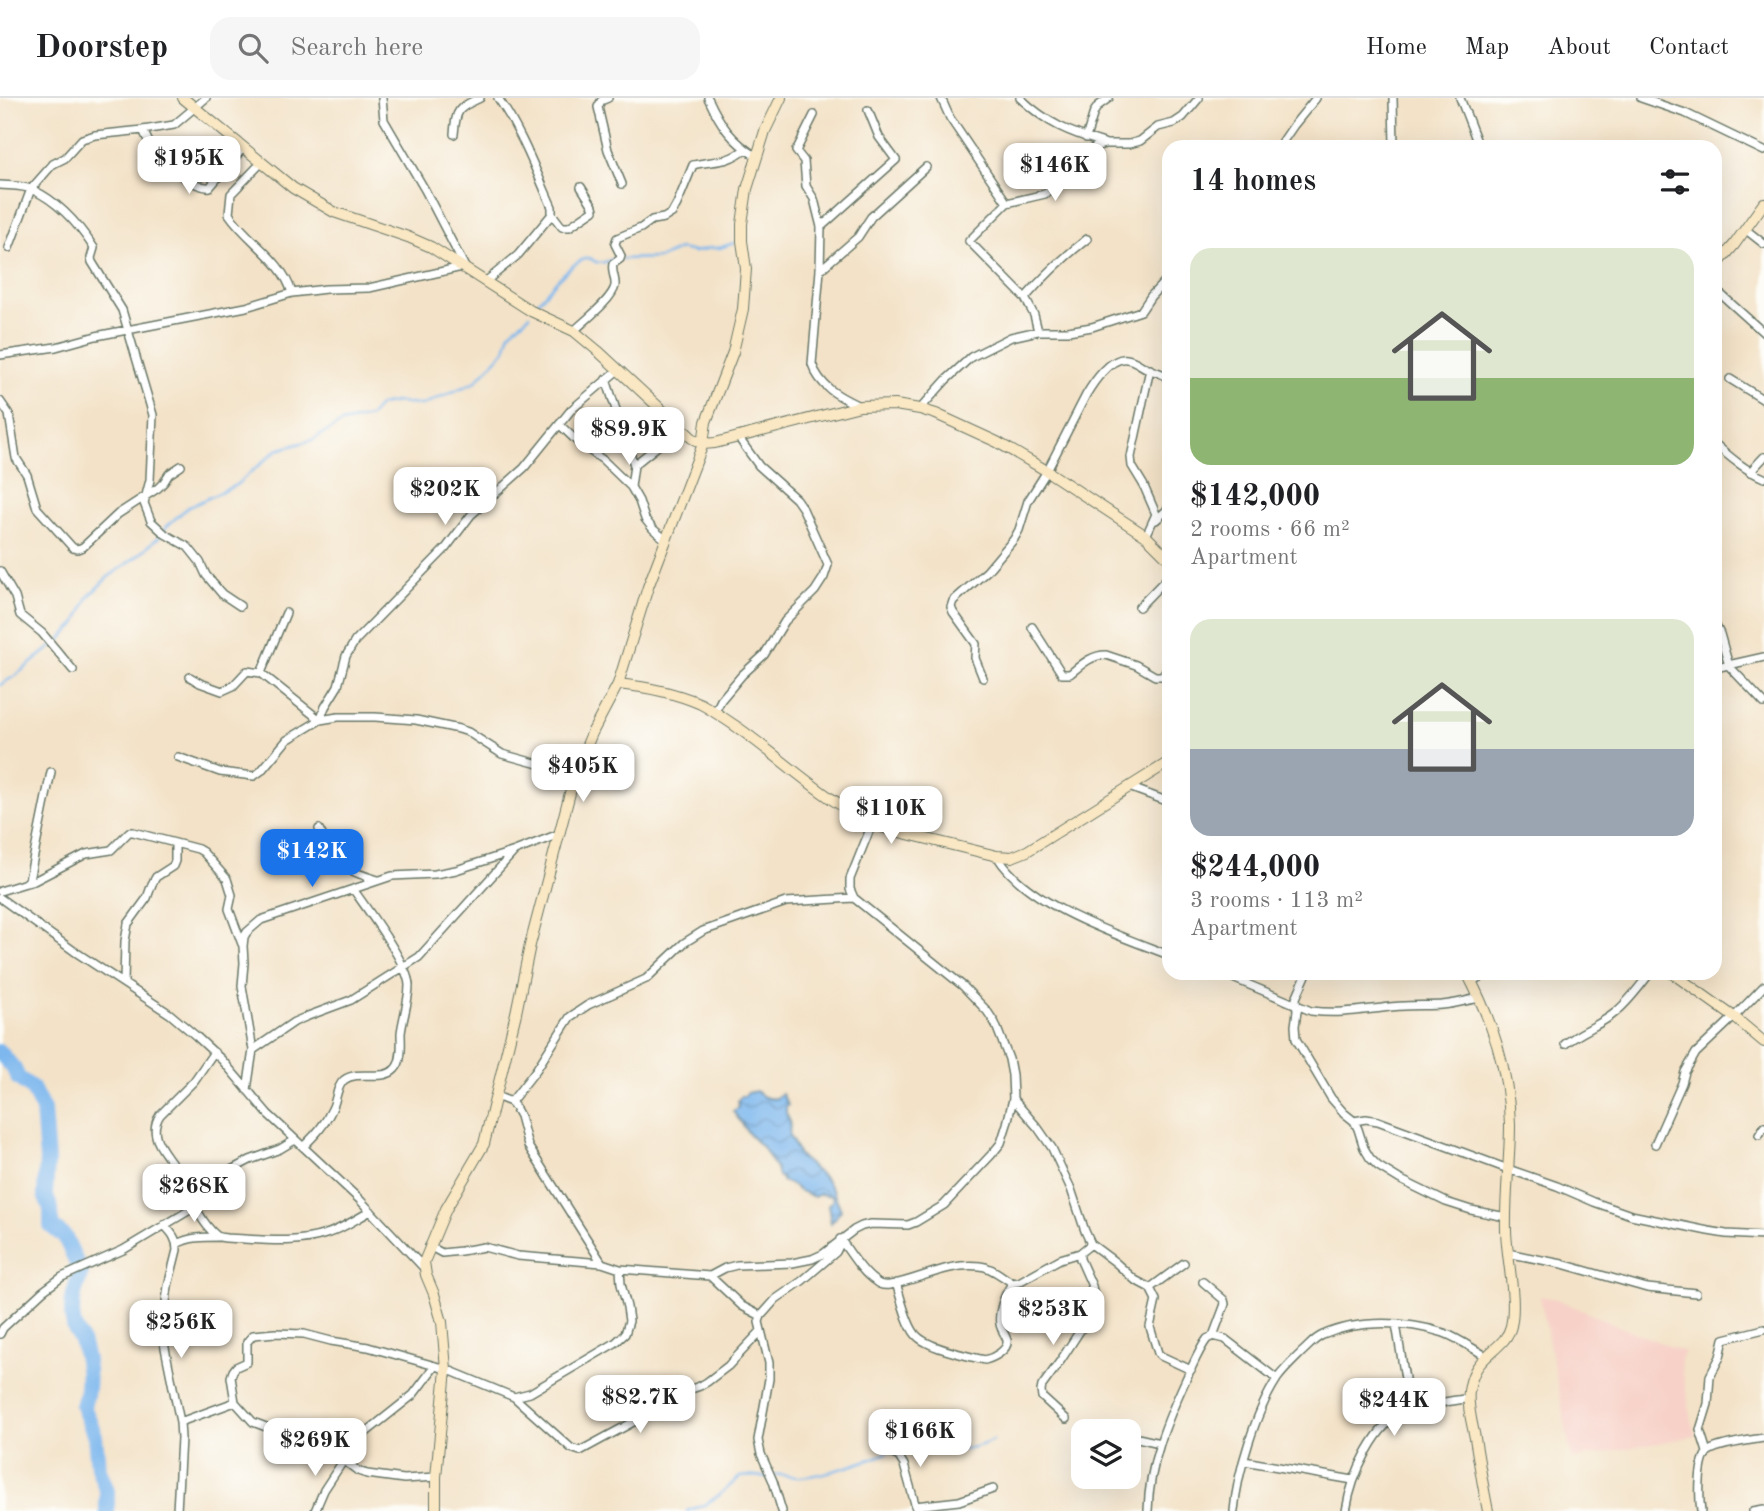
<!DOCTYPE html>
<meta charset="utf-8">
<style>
body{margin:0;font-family:"Old Standard TT",serif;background:#f6f6f6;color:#202124;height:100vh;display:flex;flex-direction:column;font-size:26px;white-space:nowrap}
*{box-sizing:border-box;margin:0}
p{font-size:23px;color:#757577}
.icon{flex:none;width:38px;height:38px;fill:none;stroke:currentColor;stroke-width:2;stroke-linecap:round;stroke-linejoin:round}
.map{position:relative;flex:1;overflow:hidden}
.details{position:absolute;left:1162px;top:42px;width:560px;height:840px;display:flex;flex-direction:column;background:#fff;border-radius:21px;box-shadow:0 7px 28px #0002}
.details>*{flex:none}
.buttons{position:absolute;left:1071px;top:1321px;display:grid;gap:14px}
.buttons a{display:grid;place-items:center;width:70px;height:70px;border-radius:14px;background:#fff;box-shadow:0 7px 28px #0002;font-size:35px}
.price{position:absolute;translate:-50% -60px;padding:0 16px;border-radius:14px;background:#fff;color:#222;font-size:23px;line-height:46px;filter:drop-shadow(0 2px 4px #0008)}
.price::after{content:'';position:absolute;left:50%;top:42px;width:21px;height:16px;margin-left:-10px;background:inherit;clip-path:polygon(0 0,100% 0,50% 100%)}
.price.active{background:#1a73e8;color:#fff}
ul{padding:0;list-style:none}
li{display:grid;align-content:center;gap:14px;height:371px;padding:0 28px}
li span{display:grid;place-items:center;height:217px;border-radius:21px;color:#555}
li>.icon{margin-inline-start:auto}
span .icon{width:126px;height:126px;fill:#fffc;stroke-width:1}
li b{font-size:30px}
h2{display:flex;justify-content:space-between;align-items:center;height:84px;padding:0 28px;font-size:30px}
header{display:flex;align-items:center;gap:42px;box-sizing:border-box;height:98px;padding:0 35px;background:#fff;border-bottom:2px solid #e0e0e0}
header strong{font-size:33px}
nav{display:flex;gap:38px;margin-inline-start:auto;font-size:24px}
.search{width:490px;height:63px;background:#f6f6f6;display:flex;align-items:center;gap:18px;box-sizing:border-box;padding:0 24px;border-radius:21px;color:#757577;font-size:26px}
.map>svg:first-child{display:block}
.built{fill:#f7d1c8}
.water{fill:url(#water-waves);stroke:#4e7a91;stroke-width:2}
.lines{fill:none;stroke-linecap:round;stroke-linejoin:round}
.stream{stroke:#7db7ee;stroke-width:2.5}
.river{stroke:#7db7ee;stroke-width:16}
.street-casing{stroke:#697767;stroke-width:10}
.secondary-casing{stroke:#697767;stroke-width:12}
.street{stroke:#fff;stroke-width:7}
.secondary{stroke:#fae7c3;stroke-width:10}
</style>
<header>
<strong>Doorstep</strong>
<div class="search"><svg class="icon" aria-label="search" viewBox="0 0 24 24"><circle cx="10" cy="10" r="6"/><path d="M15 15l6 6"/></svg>Search here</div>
<nav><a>Home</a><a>Map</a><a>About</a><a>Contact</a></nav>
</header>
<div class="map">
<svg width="1764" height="1413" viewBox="0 0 1764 1413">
<defs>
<pattern id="water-waves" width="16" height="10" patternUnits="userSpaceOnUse" patternTransform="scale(1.75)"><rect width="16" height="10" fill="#7db7ee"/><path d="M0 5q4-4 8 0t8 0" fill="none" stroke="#6696c2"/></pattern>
</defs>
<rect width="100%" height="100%" fill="#fdfcf7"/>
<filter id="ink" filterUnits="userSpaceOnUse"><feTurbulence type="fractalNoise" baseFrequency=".0143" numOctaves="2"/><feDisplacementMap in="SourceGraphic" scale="14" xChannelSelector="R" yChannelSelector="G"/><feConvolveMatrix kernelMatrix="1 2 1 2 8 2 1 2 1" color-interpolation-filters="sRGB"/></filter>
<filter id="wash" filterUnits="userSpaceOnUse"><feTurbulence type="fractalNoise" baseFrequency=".00686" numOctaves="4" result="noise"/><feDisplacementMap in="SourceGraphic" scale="28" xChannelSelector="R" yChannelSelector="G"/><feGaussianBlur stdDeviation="1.57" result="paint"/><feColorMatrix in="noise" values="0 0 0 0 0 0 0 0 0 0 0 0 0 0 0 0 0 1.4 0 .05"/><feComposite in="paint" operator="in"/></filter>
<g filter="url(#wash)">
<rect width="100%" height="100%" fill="#f3e2c7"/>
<path class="built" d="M1540,1198l17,3 51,23 76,30 -4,7 15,77 -123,23z"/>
<path class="water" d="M756,993c6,6 13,9 21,7l1,-2 4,-2 6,11 -2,2v6l4,9 -1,14c5,6 6,14 11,20 6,7 14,13 21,19 10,9 15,23 20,35l-10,13 -3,-18 5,-5 -1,-4 -12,-2 -6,3 -16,-7 -6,-5 -10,-4v-3l-4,-1 -2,-8 -11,-19 -15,-15 -17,-24 5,-3v-8l4,-4h3l2,-3z"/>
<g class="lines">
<path class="stream" d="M622,161l38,-1 20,-9 14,3 16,-4h9l15,-5
M534,209c11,-13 39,-49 56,-49 10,9 14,3 26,1
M0,587l15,-9 44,-35 17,-17 12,-27 19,-19 29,-21 23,-20 8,-11 20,-18 49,-23 41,-35 35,-10 30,-17 27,-6 11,-12 16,-3 26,3 53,-23 30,-32 5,-18 20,-17
M893,1352c33,-1 70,6 100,-10
M774,1377c10,-1 18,3 27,2 24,-2 64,-15 86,-24
M687,1413l17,-6 14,-9 22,-19 11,-1 18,1"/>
<path class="river" d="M0,954l14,17 4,9 14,10 11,22 4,50 -2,35 6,14v17l14,11 16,36c-7,17 -12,36 -7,53 2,6 5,10 7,15 7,21 9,45 2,65l12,30 3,31 9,24v20"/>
</g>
</g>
<g filter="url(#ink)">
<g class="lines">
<defs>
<path id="street" d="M382,0l2,22 41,70 41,79
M608,0l-7,3 -3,6 10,43 14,34
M708,0c13,28 23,42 49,59
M941,0l9,20 57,85
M1020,0c28,26 48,34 84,45
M1393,0l1,49
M1460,0l19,49
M1641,0l44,15 79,38
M814,17l-18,36 8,10 2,25 8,13 7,28
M143,32c4,8 8,19 14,25 9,11 39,34 53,32l33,-39
M454,36c2,-25 4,-26 26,-36
M1086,40l8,-26 4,-6 11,-8
M1279,49l15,-22 22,-27
M262,64l-31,32 -2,20c19,28 53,45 63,79
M0,87c10,1 24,0 33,5 26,12 46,35 61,58l-3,10 1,4 30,48 31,105 -3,65 -6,23 7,18 14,13 23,13 12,15 6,13 16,19 18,12
M552,116l10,13h7l25,-17 -1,-4 -12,-19
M1745,131l19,15
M9,150l22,-59 22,-25 12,-6 17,-19 13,-4 48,-5 31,-5 32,-27
M820,172l38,-33 13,-20 55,-50
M485,184l33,-27 34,-41v-7c-17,-38 -30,-74 -54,-109
M1715,191l49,44
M1025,200c19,-22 39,-41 62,-59
M574,233c10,-10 38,-31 41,-45 1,-8 -4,-14 -2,-22l7,-5 1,-3 -6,-12 2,-6 24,-10 11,-8 12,-2 8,-5 5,-9 16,-39c21,-5 34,-1 52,-16
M1038,233l-4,-16 -9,-17 -56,-57 38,-38 38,-9 35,-36 15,-11 10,-3h24l11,-3 18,-14 16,-4 9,-6 16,-19
M0,257l56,-8 40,-11 150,-29 46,-14 34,-4 43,-1 93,-21
M606,281l28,86 -3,22
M1730,281l34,21
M0,303l9,13 7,44 11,17 10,33 36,40 5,1 5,-2 35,-33 40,-26 6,-6 5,-8 12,-8
M859,308c-21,-10 -39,-19 -47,-42l8,-94 1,-43 75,-67 -17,-23 -11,-27
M920,311l26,-29 25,-23 40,-20 27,-6h30l24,-4 49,-16 10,-15 18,-19
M560,327l20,19 23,16 28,27 8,14 6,18 8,10 13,11
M1715,346c16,14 30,26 49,34
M634,367l30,-24 19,-10
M1750,374l14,-15
M1156,422l13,-12
M1146,438l10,-22 -13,-30 -11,-18 -1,-9 19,-88
M0,473l15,26 5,18 22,18 31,37
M1139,509l30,-31
M1715,526l5,10 9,32 35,37
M1032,529l30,47h8c11,-9 21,-19 36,-19l30,10 19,11h7l7,-10
M1715,570l49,-11
M261,575l25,-60
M190,579l10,6 22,8 11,-5 14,-15 14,2 59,47 5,-13 13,-21 8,-30 9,-15 91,-93 25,-33 53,-47 47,-58 47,-40
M983,580l-8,-20 1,-14 -23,-32 -2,-5 2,-6 34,-30 27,-32 5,-9 9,-29 19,-30 39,-76c7,-12 25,-39 41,-36 8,1 14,7 21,10 8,3 14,4 21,9
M715,614l6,-12 21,-25 22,-20 21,-34 30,-30 9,-14 4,-12 -25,-56 -7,-10 -37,-33 -21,-29
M178,659l42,15 34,4 7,-5 26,-31 33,-20 18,-3h37l41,3 43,9 9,3 34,22 73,20
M1129,689l40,15
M319,731c18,34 21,40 59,51
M997,758c29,49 120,79 172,99
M26,785l8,-2 52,-27 25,-4 18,-18h4l65,17 5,3 24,27 5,16 -3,14 13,35
M0,793l26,-8 3,-3 22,-108
M0,800l74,53 96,63 26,22 26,24 46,54 92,86 64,68
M1221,875l90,38c27,3 45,0 71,-3 20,-3 40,-2 60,-3 13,-1 25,-5 38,-7
M1307,875l-11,25 1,13 -2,15 1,13 35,59 13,15 10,8 4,8 6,19 6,10 8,8 21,13 47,23 25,8 35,7
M1472,883l16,-8
M124,885l1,-42 3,-17 19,-26 5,-14 4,-7 17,-11 2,-5v-18
M1565,946c16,-13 38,-20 52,-33 13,-11 23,-25 33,-38
M253,952l41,-28 14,-6 43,-16 68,-43 94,-104
M214,954l-20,29 -34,34c-4,6 -6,13 -4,21 2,11 14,23 20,33 10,18 24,54 40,66 3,3 5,2 10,3 32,1 68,7 100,-4 16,-5 30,-15 45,-23
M247,992l6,-40 -11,-64 2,-23 -1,-17 1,-9 3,-5 14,-12 131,-44 43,-2 21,-4 59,-19 44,-17
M496,998l15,6 4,5 5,9 8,30 74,117
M1013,1001l25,29 14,20 19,41 14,42 6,13 24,18 20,18 15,8 34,-25
M511,1004l25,-32 34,-53 18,-12 58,-26 38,-36 19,-12 83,-29 68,-4
M1354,1023l12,-2 12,2 130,48 49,17 37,16 37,13 77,16 18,3 38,2
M1759,1037l5,-8
M1655,1046l27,-61 3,-11 11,-19 38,-36 30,-31
M303,1049c12,-12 22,-22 29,-38 5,-9 4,-22 12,-29 15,-11 39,2 51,-11 8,-8 6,-26 6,-36 2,-16 8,-32 8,-48 -1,-21 -42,-76 -56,-96
M164,1127c8,8 13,14 13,25l-9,36 -6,47 18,89 1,16 -4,73
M840,1141c10,13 22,34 35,42 4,4 9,5 15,4 29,-5 59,-23 90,-19 12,1 22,11 33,17l6,-1 41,-23 20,-6 11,-9
M177,1146c12,-7 27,-7 42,-7
M429,1148l13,7 19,-2 23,-4 34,9 84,7 18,6 90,7 15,-8 12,-3 55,-2 20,-4 11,-5 31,-24 8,-4 9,-2 37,1 8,-3 28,-17 48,-51 9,-11 6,-19 6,-25 -1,-24 -3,-16 -14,-36 -8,-12 -24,-25 -109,-88 -4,-9v-10l22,-55
M1507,1155l55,11 85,24 49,5
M710,1178l32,30 19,10
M1203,1184l21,18 1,4 -12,32
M896,1185c5,15 10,40 20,52 11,13 52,21 69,25 8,-2 24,-10 22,-20 -2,-6 -6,-10 -7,-16 -2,-11 5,-33 13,-41
M1150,1190l6,12 -6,27 8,26 3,3 30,14
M1396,1226l14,85
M0,1236l3,-6 40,-37 19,-14 61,-27 72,-43 36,-37 19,-10 30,-11 15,-9
M514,1299l57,51 9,3 68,-37 23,-18 29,-10 7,-4 21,-16 33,-35
M1066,1321l-24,-22 -1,-6 1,-5 19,-26 31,-48 3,-13 -3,-13 -12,-27v-6
M180,1324l55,-20
M882,1326l4,26 13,7 5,8 13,46
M1129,1338l31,7
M1707,1354l-7,-22 8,-26 2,-28 10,-19 4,-18 40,-10
M1244,1363l109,19
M436,1379l-32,2 -37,-5 -9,-3 -24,-18 -81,-31 -18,-20 -4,-25 2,-6 3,-4 11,-5v-20l6,-7 22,-2 29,1 27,7 37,6 78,22 68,28 16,-4 85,-50 10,-9 4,-13 -2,-14 -6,-23 -1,-15
M915,1408l44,-5 34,-12
M315,1413l9,-21 29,-44 11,-12 49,-39 22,-29
M782,1413l-9,-30 -12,-27 -3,-14 11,-61v-16l-10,-41 2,-6 15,-17 26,-18 34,-29 3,-6 1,-6
M1148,1413c1,-48 19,-91 39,-134 6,-12 12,-27 20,-38l6,-3 12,3 52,40
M1234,1413c3,-38 22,-100 43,-132 7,-10 17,-19 25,-27 7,-6 13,-14 21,-17 36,-16 84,-14 121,-2 14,5 29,16 42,23
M1346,1413c5,-33 29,-91 64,-102 18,-6 40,-7 59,-11
M1701,1413c-2,-13 -3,-52 8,-60 10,-7 42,-11 55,-13
M1753,1413l11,-2"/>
<path id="secondary" d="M183,0l110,90 41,24 74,25 23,10 100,64 43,20 24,20 94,87 11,6 12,-1 145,-37 35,-1 25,4 16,5 61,28 50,29 99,65 23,23
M1715,169l19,-22 30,-42
M618,586c29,3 56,8 83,20 13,7 24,15 36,23 49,34 93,80 150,102l110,27 15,1 15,-6 142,-89
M1467,875c25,48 42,97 43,152 0,35 -5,70 -4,106 1,29 11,68 5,95 -4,19 -27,27 -36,45 -3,6 -5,13 -6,20 -2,15 3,32 6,47 4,24 8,49 13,73
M1672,875l62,44 30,25
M436,1413v-34l10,-108 -4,-47 -8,-28 -8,-19 -2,-13 22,-53 38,-65 32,-131 14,-68 45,-171 17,-41 26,-49 30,-97 55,-143 3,-22 27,-70 10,-43 3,-40 -4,-28v-17l5,-35 18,-58 16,-33"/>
</defs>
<use href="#street" class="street-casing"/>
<use href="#secondary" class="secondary-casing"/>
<use href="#street" class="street"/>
<use href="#secondary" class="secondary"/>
</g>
</g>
</svg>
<div class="buttons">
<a><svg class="icon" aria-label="layers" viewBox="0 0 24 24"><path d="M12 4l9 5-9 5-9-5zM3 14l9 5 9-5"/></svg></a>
</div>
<b class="price" style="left:189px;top:98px">$195K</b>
<b class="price" style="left:1055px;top:105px">$146K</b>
<b class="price" style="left:629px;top:369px">$89.9K</b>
<b class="price" style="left:445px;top:429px">$202K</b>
<b class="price" style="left:583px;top:706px">$405K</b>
<b class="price" style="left:891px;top:748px">$110K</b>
<b class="price active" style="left:312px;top:791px">$142K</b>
<b class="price" style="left:194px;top:1126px">$268K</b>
<b class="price" style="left:1053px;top:1249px">$253K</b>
<b class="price" style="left:181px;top:1262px">$256K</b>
<b class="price" style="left:640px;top:1337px">$82.7K</b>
<b class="price" style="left:1394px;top:1340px">$244K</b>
<b class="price" style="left:920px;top:1371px">$166K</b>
<b class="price" style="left:315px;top:1380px">$269K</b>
<section class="details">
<h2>14 homes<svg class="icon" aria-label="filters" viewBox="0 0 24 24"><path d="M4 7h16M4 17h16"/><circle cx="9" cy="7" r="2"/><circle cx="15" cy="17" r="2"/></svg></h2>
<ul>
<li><span style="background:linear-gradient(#dfe7d0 60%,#8fb573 0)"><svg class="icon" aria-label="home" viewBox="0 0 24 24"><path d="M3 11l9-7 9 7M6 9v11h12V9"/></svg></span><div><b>$142,000</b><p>2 rooms · 66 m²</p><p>Apartment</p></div></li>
<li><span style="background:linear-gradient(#dfe7d0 60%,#9aa5b1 0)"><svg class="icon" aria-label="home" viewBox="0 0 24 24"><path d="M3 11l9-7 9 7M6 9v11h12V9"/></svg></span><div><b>$244,000</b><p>3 rooms · 113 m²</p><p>Apartment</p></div></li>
</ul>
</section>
</div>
